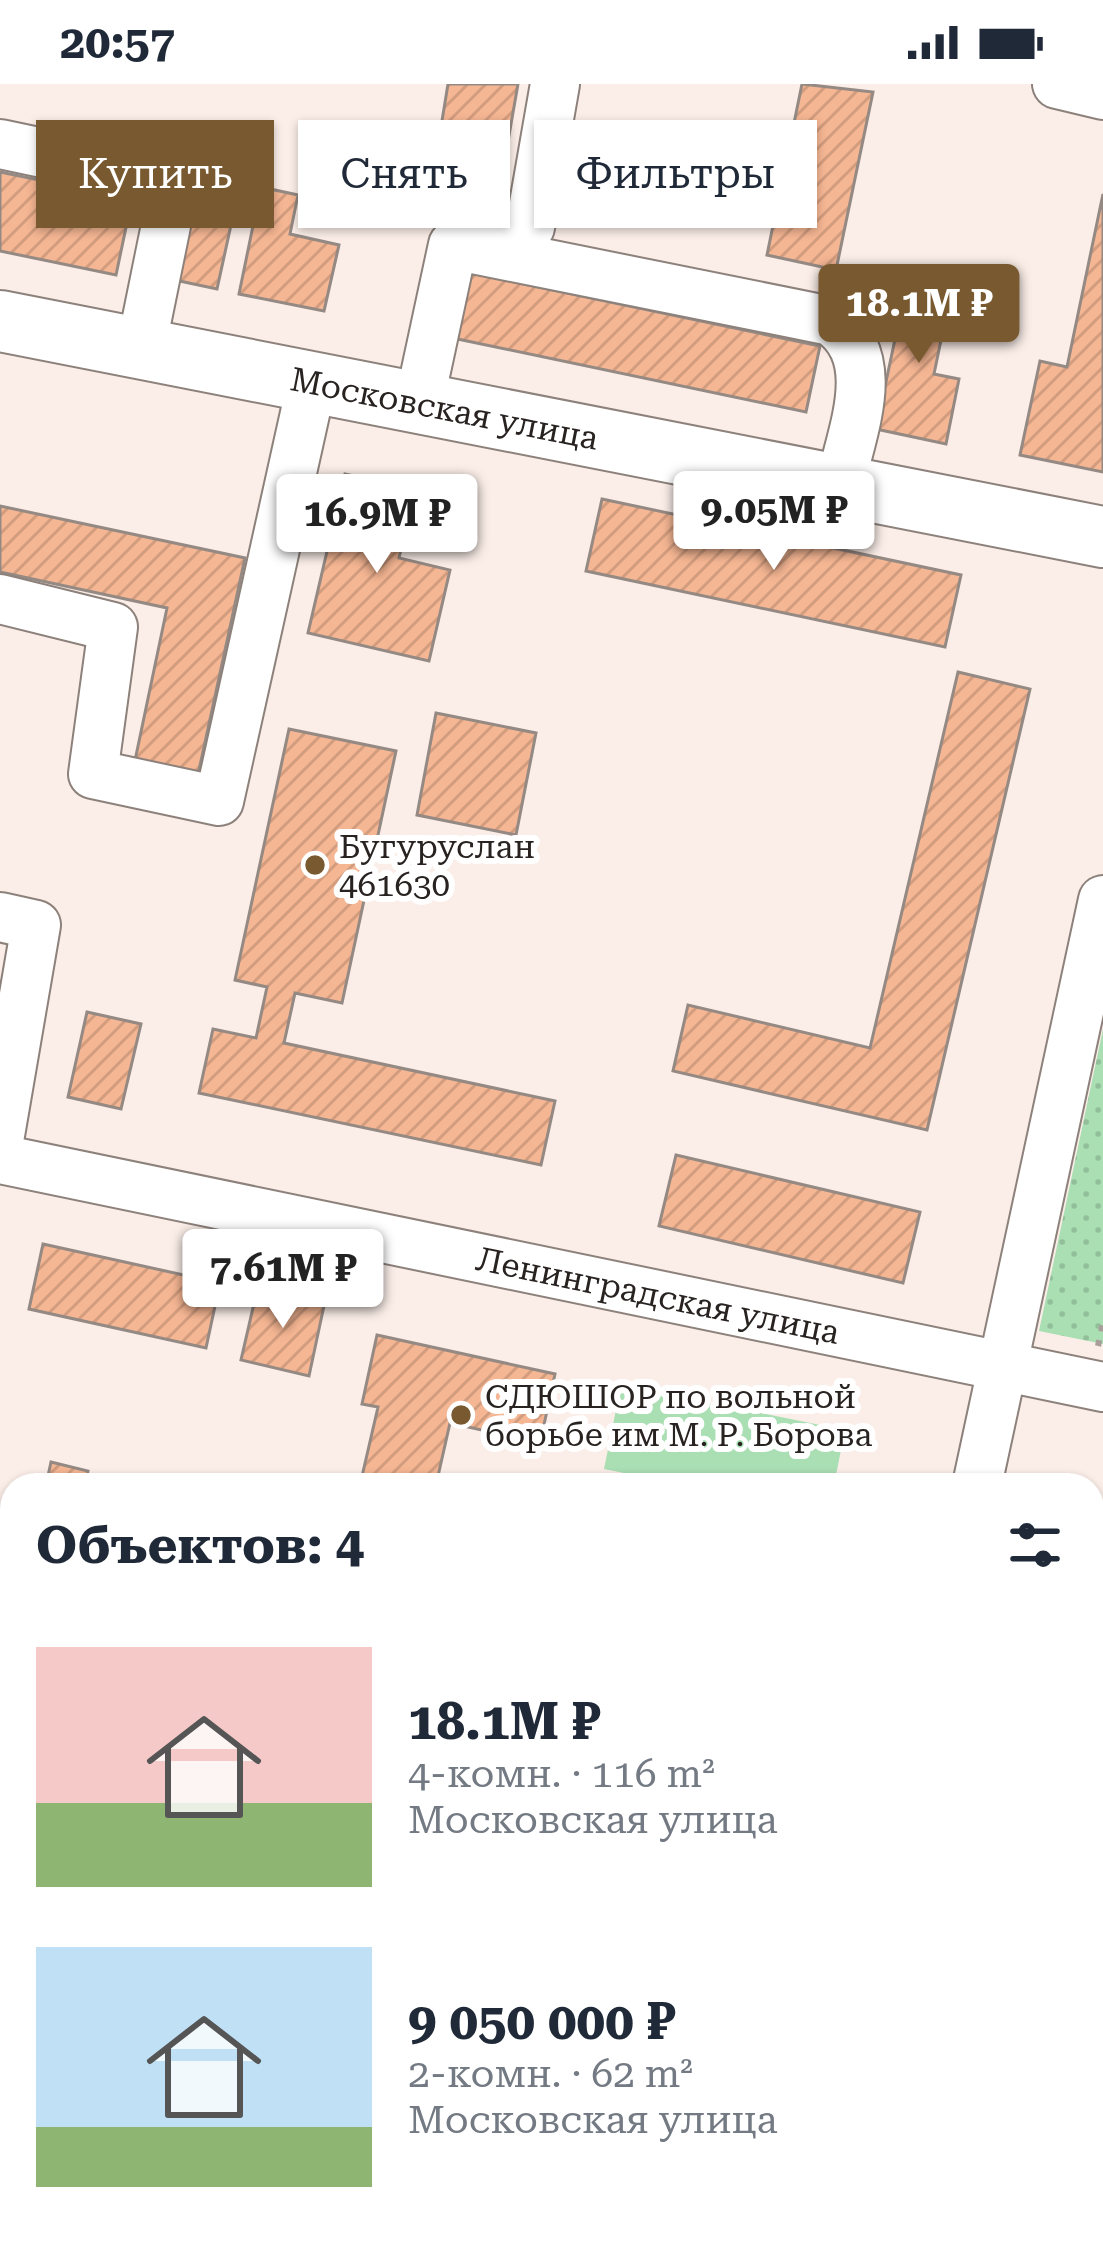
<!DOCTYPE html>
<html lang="ru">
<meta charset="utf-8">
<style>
body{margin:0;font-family:"Roboto Serif",serif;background:#f6f6f7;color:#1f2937;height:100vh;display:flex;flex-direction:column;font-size:45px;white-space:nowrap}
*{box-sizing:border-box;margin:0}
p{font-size:39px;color:#747a83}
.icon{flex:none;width:66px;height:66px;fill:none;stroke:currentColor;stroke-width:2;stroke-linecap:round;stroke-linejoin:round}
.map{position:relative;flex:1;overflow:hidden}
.side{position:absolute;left:0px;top:1389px;width:1104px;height:771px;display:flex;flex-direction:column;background:#fff;border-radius:36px 36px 0 0;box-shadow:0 3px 9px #0004}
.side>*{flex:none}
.banner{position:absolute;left:36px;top:36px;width:1032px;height:108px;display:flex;gap:24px}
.price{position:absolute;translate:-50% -102px;padding:0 27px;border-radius:12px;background:#fff;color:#222;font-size:39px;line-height:78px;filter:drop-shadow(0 3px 6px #0008)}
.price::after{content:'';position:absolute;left:50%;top:72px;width:36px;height:27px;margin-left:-18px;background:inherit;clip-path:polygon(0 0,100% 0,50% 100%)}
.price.current{background:#79592f;color:#fff}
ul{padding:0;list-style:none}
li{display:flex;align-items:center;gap:36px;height:300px;padding:0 36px}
li span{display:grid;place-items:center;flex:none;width:336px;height:240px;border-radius:0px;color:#555}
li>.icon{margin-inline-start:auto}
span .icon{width:144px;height:144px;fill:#fffc;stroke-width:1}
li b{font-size:51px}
h2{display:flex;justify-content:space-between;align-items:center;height:144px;padding:0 36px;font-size:51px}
.chip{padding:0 42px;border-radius:0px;background:#fff;box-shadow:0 3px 9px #0004;font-size:42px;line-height:108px}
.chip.current{background:#79592f;color:#fff}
.status{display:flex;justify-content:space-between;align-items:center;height:84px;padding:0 60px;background:#fff;direction:ltr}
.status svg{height:33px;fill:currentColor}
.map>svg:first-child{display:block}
.green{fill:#aadeb3}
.park{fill:url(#park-dots)}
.building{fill:url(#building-hatch);stroke:#958983;stroke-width:3}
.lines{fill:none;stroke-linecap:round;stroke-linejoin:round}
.minor-casing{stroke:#8d817b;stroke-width:52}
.major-casing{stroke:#8d817b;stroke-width:64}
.path{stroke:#a89e9a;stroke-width:6;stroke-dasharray:6 9;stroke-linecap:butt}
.minor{stroke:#fff;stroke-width:48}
.major{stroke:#fff;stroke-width:60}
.poi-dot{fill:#79592f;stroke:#fff;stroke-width:4.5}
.labels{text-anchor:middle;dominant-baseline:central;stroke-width:12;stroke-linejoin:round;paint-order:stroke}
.street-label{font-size:33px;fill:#282321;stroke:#fff}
.poi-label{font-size:33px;fill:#282321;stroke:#fff;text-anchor:start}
</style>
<div class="status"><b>20:57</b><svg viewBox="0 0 49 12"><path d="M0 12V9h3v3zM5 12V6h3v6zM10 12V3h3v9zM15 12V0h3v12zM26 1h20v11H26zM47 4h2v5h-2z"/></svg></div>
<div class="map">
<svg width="1103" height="2158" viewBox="0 0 1103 2158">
<defs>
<pattern id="park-dots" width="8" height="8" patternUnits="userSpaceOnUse" patternTransform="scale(3)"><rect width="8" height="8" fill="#aadeb3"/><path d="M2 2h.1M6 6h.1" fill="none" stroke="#92be9a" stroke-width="1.8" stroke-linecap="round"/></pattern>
<pattern id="building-hatch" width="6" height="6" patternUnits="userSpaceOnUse" patternTransform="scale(3)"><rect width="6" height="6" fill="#f5b693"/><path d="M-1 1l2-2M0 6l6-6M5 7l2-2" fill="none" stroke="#d29c7e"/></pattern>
</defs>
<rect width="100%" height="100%" fill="#fbeee8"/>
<path class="green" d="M621,1301l224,45 -11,55h-150l-80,-16z"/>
<path class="park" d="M1103,945v315l-64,-13z
M1103,1716v365l-11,-3v-308z"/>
<path class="building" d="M448,0h70l-18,103 -67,-11z
M802,0l71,8 -37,178 -69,-15z
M0,88l132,27 -16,76 -116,-24z
M198,92l42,8 -23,105 -42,-9z
M261,103l37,8 -8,39 49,11 -15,66 -85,-17z
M1103,110v278l-83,-17 20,-94 27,6z
M462,187l358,75 -14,66 -358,-75z
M909,189l44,9 -19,92 25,5 -13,65 -70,-15z
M345,390l70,16 -16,68 51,12 -21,91 -121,-28z
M602,415l359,76 -16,72 -359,-76z
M0,422l245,52 -49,226 -63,-14 34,-162 -167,-36z
M958,588l72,17 -103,441 -254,-59 15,-66 182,43z
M436,629l100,20 -20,102 -99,-20z
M289,645l107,22 -54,252 -47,-10 -11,50 271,58 -14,64 -342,-72 14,-64 43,9 11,-51 -32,-7z
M87,928l54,12 -20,85 -53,-12z
M676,1071l244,57 -17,71 -244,-57z
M43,1160l177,39 -14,65 -177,-39z
M258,1202l67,15 -16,75 -68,-16z
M377,1251l178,39 -15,69 -90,-20 -14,62h-76l18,-78 -16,-3z
M51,1378l37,9 -3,14h-39z
M1103,1640v59l-11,-3z
M0,1736l12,3v89l-12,-2z
M0,1988l12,3v89l-12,-2z
M318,2148h247l-3,10h-198z
M635,2148h79l-3,10h-78z
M875,2148h7l45,10h-54z"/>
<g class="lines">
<defs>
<g id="minor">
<path d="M1057,0l46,11"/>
<path d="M0,60l175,37 -34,167"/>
<path d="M469,157l61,-14 25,-143"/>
<path d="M419,319l34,-158 378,76c54,38 20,111 9,165"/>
<path d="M0,515l113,28 -20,147 126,27 93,-419"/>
<path d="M0,833l36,8 -36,210"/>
<path id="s1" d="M0,1075l1103,228"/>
<path d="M977,1401l126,-585"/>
<path d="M0,1910l12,3"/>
<path d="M1092,2131l11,3"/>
<path d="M209,2148l42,10"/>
<path d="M602,2158l2,-10"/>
<path d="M814,2158l2,-10"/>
</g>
<g id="major">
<path id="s2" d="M0,237l1103,216"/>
</g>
</defs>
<use href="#minor" class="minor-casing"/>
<use href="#major" class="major-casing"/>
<path class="path" d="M1098,1262l5,-23
M1092,1623l11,-17
M1092,1866l11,2"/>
<use href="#minor" class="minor"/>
<use href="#major" class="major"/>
</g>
<g class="poi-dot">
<circle cx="315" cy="781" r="12"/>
<circle cx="461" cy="1331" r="12"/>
</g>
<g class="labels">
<g class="street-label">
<text stroke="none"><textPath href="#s2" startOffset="453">Московская улица</textPath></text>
<text stroke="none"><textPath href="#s1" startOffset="672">Ленинградская улица</textPath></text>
</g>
<g class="poi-label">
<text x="339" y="762">Бугуруслан<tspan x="339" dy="38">461630</tspan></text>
<text x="485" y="1312">СДЮШОР по вольной<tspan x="485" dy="38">борьбе им М. Р. Борова</tspan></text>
</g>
</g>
</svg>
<b class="price current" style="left:919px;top:282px">18.1M ₽</b>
<b class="price" style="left:774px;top:489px">9.05M ₽</b>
<b class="price" style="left:377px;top:492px">16.9M ₽</b>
<b class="price" style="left:283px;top:1247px">7.61M ₽</b>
<div class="banner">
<a class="chip current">Купить</a>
<a class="chip">Снять</a>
<a class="chip">Фильтры</a>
</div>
<section class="side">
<h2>Объектов: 4<svg class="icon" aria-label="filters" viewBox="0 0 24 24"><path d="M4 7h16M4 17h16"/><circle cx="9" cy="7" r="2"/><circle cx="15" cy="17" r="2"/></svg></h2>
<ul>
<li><span style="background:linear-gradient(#f6c9c9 65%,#8fb573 0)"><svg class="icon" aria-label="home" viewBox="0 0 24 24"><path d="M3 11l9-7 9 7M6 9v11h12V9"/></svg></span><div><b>18.1M ₽</b><p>4-комн. · 116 m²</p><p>Московская улица</p></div></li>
<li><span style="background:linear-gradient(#bfe0f5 75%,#8fb573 0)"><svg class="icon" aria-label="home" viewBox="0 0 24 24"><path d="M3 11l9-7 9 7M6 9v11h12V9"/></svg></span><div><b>9 050 000 ₽</b><p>2-комн. · 62 m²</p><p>Московская улица</p></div></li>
</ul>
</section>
</div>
